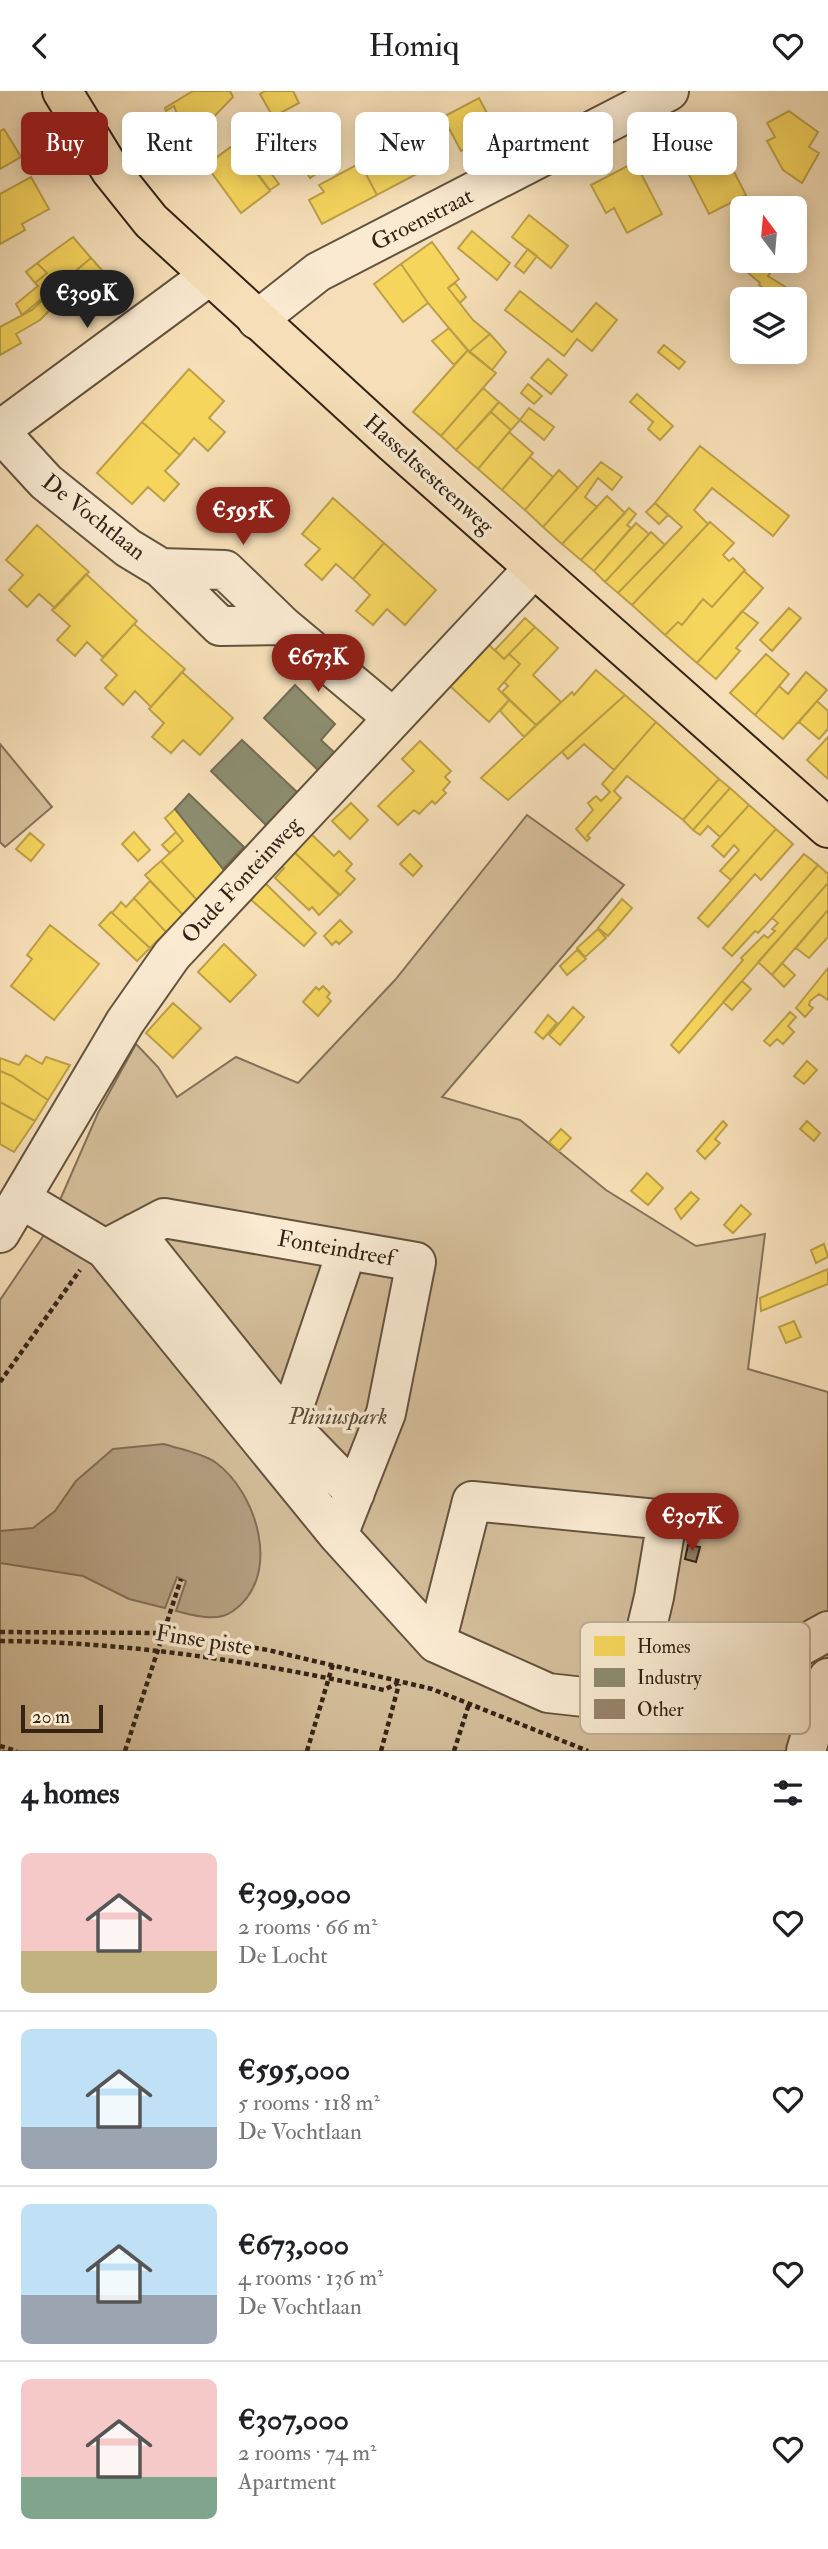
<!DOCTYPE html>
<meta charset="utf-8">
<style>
body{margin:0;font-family:"IM FELL Double Pica",serif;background:#f6f6f6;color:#202124;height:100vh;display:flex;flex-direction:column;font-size:26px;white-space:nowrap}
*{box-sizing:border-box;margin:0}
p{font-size:23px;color:#757577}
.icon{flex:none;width:38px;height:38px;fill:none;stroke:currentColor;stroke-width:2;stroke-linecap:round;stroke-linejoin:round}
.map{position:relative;height:1660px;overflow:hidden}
.side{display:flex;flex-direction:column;background:#fff;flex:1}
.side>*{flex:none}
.hud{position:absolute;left:21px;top:21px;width:788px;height:63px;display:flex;gap:14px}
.needle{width:46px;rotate:344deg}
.tools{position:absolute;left:730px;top:105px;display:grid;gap:14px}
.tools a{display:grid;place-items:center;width:77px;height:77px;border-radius:10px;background:#fff;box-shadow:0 4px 18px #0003;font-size:35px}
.scale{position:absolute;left:21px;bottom:18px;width:82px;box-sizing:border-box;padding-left:7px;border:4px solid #342416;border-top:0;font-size:19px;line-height:24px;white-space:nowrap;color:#342416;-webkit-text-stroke:5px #f9ead1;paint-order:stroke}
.price{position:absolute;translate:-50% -60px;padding:0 16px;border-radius:24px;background:#8f2418;color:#fff;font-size:23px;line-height:46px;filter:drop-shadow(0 2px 4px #0008)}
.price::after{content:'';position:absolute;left:50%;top:42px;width:21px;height:16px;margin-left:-10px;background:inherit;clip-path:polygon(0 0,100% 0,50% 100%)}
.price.active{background:#222;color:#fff}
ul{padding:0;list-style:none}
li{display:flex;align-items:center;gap:21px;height:175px;padding:0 21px}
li+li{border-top:2px solid #e0e0e0}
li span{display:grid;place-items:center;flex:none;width:196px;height:140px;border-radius:10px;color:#555}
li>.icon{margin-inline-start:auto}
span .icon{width:84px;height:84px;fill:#fffc;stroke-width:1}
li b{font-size:30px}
h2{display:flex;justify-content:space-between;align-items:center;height:84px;padding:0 21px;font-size:30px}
.pill{padding:0 24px;border-radius:10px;background:#fff;box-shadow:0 4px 18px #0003;font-size:24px;line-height:63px}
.pill.active{background:#8f2418;color:#fff}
header{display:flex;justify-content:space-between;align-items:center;height:91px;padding:0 21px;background:#fff;font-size:32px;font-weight:600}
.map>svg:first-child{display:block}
.green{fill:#d5bf9c;stroke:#847259;stroke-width:2}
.water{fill:#b49f81;stroke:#816e56;stroke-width:2}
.homes{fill:#f6d55c;stroke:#bca047;stroke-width:2}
.industry{fill:#8c8c6e;stroke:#726d54;stroke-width:2}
.building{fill:#99856a;stroke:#342416;stroke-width:2}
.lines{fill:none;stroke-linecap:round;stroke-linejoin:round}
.minor-casing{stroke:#64533e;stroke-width:42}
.major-casing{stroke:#342416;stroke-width:42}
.path{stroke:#342416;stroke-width:4.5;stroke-dasharray:5 3.5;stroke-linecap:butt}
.minor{stroke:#f9ead1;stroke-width:38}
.major{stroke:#f6dfb8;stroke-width:38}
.labels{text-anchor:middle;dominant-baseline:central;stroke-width:7;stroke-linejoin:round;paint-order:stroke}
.street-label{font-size:23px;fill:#342416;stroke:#f9ead1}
.park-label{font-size:23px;font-style:italic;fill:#5c4b38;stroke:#f9ead1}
.key{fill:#f9ead1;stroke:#beaf99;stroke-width:2}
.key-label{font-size:19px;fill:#342416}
</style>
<header><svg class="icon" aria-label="back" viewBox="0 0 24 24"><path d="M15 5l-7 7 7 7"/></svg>Homiq<svg class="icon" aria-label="heart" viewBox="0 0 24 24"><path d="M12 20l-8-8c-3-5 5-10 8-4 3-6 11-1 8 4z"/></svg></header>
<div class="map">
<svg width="828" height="1660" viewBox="0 0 828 1660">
<rect width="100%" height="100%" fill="#f6dfb8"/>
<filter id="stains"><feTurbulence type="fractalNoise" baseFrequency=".00286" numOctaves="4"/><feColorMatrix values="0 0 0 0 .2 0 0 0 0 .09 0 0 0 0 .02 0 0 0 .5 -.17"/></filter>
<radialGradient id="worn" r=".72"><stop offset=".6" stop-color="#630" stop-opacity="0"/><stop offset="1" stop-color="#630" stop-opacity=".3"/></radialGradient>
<path class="green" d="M0,653l52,63 -47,40 -5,-5z
M527,724l97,70 -182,212 78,23 86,70 90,56 69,-12 -17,135 80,23v359h-828v-451l46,-68 52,-119 38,-69 22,23 19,30 59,-40 62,26 97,-103z"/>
<path class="water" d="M164,1353c15,5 38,9 51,18 42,30 68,114 18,149 -16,12 -40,4 -57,0l10,-30 -9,-4 -12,31 -36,-9 -46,-23 -83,-13v-32l33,-3 22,-17 21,-30 37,-32z"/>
<path class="homes" d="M193,0h37l3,6 -30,31 -17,10 -12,-32 -8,5 -1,-3z
M265,0h28l6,12 -26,14 -13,-23z
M479,7l18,34 -36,19 -18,-34z
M789,20l29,21 -9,15 10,6 -17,30 -19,-13 -16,-29 8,-4 -8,-14z
M710,34l36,70 -37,19 -36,-71z
M4,38l17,28 -21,12v-38z
M410,44l18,33 -51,27 -18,-34z
M235,53l35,47 -29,22 -35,-48z
M329,62l6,8 -25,17 -5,-8z
M256,70l4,7 5,-3 14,19 -9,6 -19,-25z
M635,71l27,52 -35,19 -13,-25 -8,5 -15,-28z
M360,72l17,32 -55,29 -13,-24 15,-8 -5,-7z
M31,86l18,32 -27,15 3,6 -25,14v-50z
M529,124l39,31 -17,22 -39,-31z
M472,140l38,32 -13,17 -39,-32z
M73,146l18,21 -69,57 -6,-11 22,-18 -3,-3 12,-10 -10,-10z
M432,151l27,37 -11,9 25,32 17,14 -21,18 -41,-49 -27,-39z
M528,158l9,7 -13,17 -9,-7z
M91,167l18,20 -16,15 2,4 -16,14 -22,-24z
M745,170h13l13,11 -3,4 38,24 -7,11 -5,-3v-9h-14l-21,-14 1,-2 -20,-17z
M37,172l10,10 -12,10 -9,-11z
M401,173l27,39 -25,19 -29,-38z
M455,192l11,14 -6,6 -12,-15z
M57,196l11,13 -11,9 -3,-3 -14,14 -24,14 5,9 -21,12v-28l32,-17z
M520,200l52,41 24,-29 21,17 -25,31 -15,-12 -13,17 -59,-46z
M449,237l19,22 -14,15 -22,-24z
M490,243l16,18 -14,18 -23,-18z
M664,254l21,17 -6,7 -21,-17z
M468,259l28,23 -55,63 -28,-24z
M548,268l19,16 -16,19 -20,-16z
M189,278l35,32 -15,17 16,14 -17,19 -14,-13 -14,17 -38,-33z
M528,293l14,12 -8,8 -13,-11z
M483,297l16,14 -43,48 -15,-14z
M637,303l36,32 -13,14 -12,-11 5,-7 -23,-20z
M499,311l21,18 -9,10 -20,-18z
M529,317l25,19 -10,13 -24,-20z
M491,321l20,18 -33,39 -22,-19z
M142,331l38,33 -15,16 14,13 -15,17 -16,-14 -16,17 -35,-31z
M509,341l24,21 -31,37 -24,-21z
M700,355l89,70 -16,20 -61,-48 -18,22 14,14 -76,81 -14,-12 64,-66 -27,-24z
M530,366l23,20 -28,33 -23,-20z
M601,371l21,15 -10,13 -14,-12 -13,19 12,10 -35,37 -19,-17z
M559,379l19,18 -35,39 -18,-17z
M607,405l18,17 -44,47 -19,-16z
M333,407l51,45 -31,36 -17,-15 -14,16 -17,-15 15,-16 -18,-15z
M655,412l13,12 -9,9 -13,-12z
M629,417l7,6 -9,11 4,3 -37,43 -13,-11z
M710,431l24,21 -11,12 6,6 4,-3 12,12 -33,37 -9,-8 -21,26 -4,-3 -13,13 -33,-30z
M636,432l13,11 -44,48 -11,-11z
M37,434l52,47 -34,36 -16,-14 -12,13 -18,-17 14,-15 -17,-15z
M651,441l14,13 -47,48 -13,-11z
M384,452l52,47 -31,35 -18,-16 -14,16 -17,-14 14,-16 -17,-16z
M744,480l19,17 -66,75 -32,-28 13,-13 4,3 21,-26 9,8z
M86,483l51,47 -34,36 -16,-15 -12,14 -18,-16 13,-14 -18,-16z
M789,517l12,10 -29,33 -12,-11z
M742,520l16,12 -22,25 4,3 -24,28 -19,-16z
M525,527l10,9 -31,32 -9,-9z
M134,533l51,45 -34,38 -16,-16 -12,14 -18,-17 12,-13 -16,-15z
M535,536l23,21 -25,27 28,27 -25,23 -34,-33 6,-6 -4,-4 16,-18 -11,-10z
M489,554l15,14 5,-5 11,10 -22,25 11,11 -20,22 -39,-36z
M766,563l23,20 -34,41 -25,-22z
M596,579l29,25 -117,105 -27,-22 91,-86 2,3z
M182,581l51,46 -33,37 -17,-15 -12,13 -19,-16 12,-14 -15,-14z
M806,581l21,18 -44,49 -28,-24 24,-29 9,8z
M625,604l31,27 -42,48 -30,-26 -16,15 -6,-7z
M509,609l27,25 -12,12 -24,-26z
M817,610l11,10v18l-9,10 -20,-17z
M656,631l63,57 -36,41 -56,-44 -13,15 7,7 -34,38 3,2 -3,3 -11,-12 17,-19 -5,-7 8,-7 5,5 9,-9 -8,-8z
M828,646v42l-21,-19z
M420,650l31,30 -6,6 5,5 -7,8 3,3 -11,11 -3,-3 -13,13 -5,-4 -16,15 -20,-19 36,-35 -12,-12z
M719,688l11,9 -37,42 -10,-10z
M730,697l19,17 -29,32 -12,-11 -8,9 -7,-5z
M351,712l17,17 -18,19 -18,-18z
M749,714l27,24 -45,51 -11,-9 19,-21 -5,-5 -10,12 -12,-11z
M175,718l51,63 -29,28 -36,-39 22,-20 -18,-23z
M776,738l17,15 -32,36 -6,-6 -47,53 -10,-9z
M134,741l16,18 -12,11 -16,-17z
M176,741l7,9 -13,12 -8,-8z
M309,741l25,24 5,-5 13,13 -6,7 9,8 -15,16 -48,-45z
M30,742l14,12 -13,16 -15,-12z
M292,759l47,45 -20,20 -7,-8 -3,3 -34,-32 9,-10 -5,-4z
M410,763l12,12 -9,10 -13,-12z
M804,763l14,11 -46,53 -14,15 -3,-2 -23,25 -9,-8z
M161,770l36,39 -14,15 -38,-40z
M818,774l10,9v9l-149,170 -8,-8 72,-85 -2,-2 23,-23 4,3 7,-7 -3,-2 6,-6 -6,-5z
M150,790l33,34 -17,17 -32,-34z
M263,790l53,52 -12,13 -55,-48z
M828,792v27l-56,65 -14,-13z
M134,807l32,34 -16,16 -38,-35 9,-11 5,5z
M622,808l10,9 -24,28 -10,-8z
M828,819v27l-19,21 -13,-10z
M111,821l39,36 -13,13 -38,-36z
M340,829l12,12 -13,12 -3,-3 -4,4 -8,-9z
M50,834l49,39 -45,56 -43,-34 21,-27 -5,-4z
M598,838l8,9 -21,19 -8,-9z
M224,853l32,31 -26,27 -32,-30z
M577,859l9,9 -19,16 -7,-9z
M782,872l13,12 -11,12 -12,-12z
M828,877v32l-9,-6 -9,7 -1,4 4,3 -8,9 -9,-9z
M742,890l9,8 -19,21 -9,-8z
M323,895l7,7 -3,4 4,4 -13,15 -15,-14 13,-15 3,3z
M173,912l28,25 -28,30 -27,-25z
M573,916l11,10 -24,28 -11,-10z
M790,921l6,5 -8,9 6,6 -11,12 -6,-5 -7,7 -6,-5z
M548,924l9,8 -14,16 -8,-7z
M26,964l16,9 4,-7 24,8 -22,35 -36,-24 -12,-5v-13l19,7z
M807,970l10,9 -13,14 -10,-8z
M0,980l12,5 36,24 -13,21 -35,-19z
M0,1011l35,19 -21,31 -14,-8z
M723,1030l4,4 -12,14 5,4 -15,16 -8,-8z
M807,1030l13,12 -6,8 -14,-12z
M561,1038l10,9 -12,13 -10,-9z
M647,1082l16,15 -15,17 -17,-14z
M691,1101l8,7 -18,20 -6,-10z
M741,1114l10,9 -18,19 -9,-8z
M824,1153l4,13 -12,6 -5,-13z
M828,1178v15l-67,27 -1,-13z
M794,1230l7,16 -15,6 -7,-16z"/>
<path class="industry" d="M295,594l40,39 -14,16 15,14 -17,17 -55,-53z
M242,649l56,53 -32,32 -55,-54z
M189,703l55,53 -21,22 -48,-60z"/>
<path class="building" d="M688,1454l12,2 -4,15 -11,-3z"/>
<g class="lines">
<defs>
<path id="minor" d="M257,229l61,-48 351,-181
M0,339l209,-154
M0,341l46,50 82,66 33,20 59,58 62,-1
M161,477l64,2 57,55 110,92
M21,1108l84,50 233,286 98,108 112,50 81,9 107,-20 92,-51
M0,1142l125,-211 47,-67 362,-387
M135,1142l153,191 67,69
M105,1158l59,-31 252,44 -30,151 -48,122
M288,1333l59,-174
M436,1552l36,-142 195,19 -13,77 -25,105
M806,1660l22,-73"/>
<path id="major" d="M62,0l49,80 40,50 241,221 436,386"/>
</defs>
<use href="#minor" class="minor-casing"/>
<use href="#major" class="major-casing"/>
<path class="path" d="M0,1291l80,-112
M0,1541l164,1 104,17 164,39 156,62
M0,1550c129,1 258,21 384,49l14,-7
M0,1655l17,5
M125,1660l56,-172
M307,1660l26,-87
M381,1660l18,-67
M454,1660l15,-47"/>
<use href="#minor" class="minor"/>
<use href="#major" class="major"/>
</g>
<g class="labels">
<g class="street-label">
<text transform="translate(422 128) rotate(-27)">Groenstraat</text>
<text transform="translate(429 383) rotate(42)">Hasseltsesteenweg</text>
<text transform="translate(94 426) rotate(38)">De Vochtlaan</text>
<text transform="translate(241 789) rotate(-47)">Oude Fonteinweg</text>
<text transform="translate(336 1157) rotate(10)">Fonteindreef</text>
<text transform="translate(204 1549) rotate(9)">Finse piste</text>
</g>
<g class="park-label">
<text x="338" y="1325">Pliniuspark</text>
</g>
</g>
<rect x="580" y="1531" width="230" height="112" rx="10" class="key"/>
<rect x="594" y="1545" width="31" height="20" fill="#f6d55c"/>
<rect x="594" y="1577" width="31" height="19" fill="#8c8c6e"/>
<rect x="594" y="1608" width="31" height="20" fill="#99856a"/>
<g class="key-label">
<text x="637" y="1562">Homes</text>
<text x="637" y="1593">Industry</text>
<text x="637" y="1625">Other</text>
</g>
<rect width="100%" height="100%" filter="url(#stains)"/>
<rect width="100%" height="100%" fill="url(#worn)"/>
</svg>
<div class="tools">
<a><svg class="needle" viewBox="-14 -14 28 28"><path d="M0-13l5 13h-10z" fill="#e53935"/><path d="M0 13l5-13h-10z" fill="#757577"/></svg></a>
<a><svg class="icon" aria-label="layers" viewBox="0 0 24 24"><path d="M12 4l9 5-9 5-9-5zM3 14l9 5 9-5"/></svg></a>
</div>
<div class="scale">20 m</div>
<b class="price active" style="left:87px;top:239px">€309K</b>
<b class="price" style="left:243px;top:456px">€595K</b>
<b class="price" style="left:318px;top:603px">€673K</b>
<b class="price" style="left:692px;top:1462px">€307K</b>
<div class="hud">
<a class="pill active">Buy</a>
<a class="pill">Rent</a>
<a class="pill">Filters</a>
<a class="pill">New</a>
<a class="pill">Apartment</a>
<a class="pill">House</a>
</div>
</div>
<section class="side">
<h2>4 homes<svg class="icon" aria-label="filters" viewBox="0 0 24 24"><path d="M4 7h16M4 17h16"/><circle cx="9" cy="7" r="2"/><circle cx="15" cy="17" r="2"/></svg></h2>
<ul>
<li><span style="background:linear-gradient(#f6c9c9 70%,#c2b280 0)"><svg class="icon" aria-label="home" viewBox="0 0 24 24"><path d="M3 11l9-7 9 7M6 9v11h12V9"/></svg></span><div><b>€309,000</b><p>2 rooms · 66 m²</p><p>De Locht</p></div><svg class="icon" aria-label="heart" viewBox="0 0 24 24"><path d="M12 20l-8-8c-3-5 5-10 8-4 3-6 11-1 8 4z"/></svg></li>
<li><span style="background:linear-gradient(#bfe0f5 70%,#9aa5b1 0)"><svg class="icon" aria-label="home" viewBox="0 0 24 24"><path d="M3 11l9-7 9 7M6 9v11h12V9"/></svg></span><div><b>€595,000</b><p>5 rooms · 118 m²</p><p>De Vochtlaan</p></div><svg class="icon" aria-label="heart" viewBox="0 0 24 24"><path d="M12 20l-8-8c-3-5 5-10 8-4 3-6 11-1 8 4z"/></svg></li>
<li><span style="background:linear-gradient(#bfe0f5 65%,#9aa5b1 0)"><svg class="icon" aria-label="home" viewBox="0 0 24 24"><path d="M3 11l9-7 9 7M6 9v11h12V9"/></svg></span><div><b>€673,000</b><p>4 rooms · 136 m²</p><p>De Vochtlaan</p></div><svg class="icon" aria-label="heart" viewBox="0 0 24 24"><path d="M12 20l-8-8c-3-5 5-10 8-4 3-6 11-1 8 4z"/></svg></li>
<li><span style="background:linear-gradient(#f6c9c9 70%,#7fa58c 0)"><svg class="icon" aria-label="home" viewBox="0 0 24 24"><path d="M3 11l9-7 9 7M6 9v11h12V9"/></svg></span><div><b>€307,000</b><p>2 rooms · 74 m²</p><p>Apartment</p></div><svg class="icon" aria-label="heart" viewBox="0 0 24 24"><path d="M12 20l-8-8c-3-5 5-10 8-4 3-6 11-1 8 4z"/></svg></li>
</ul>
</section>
